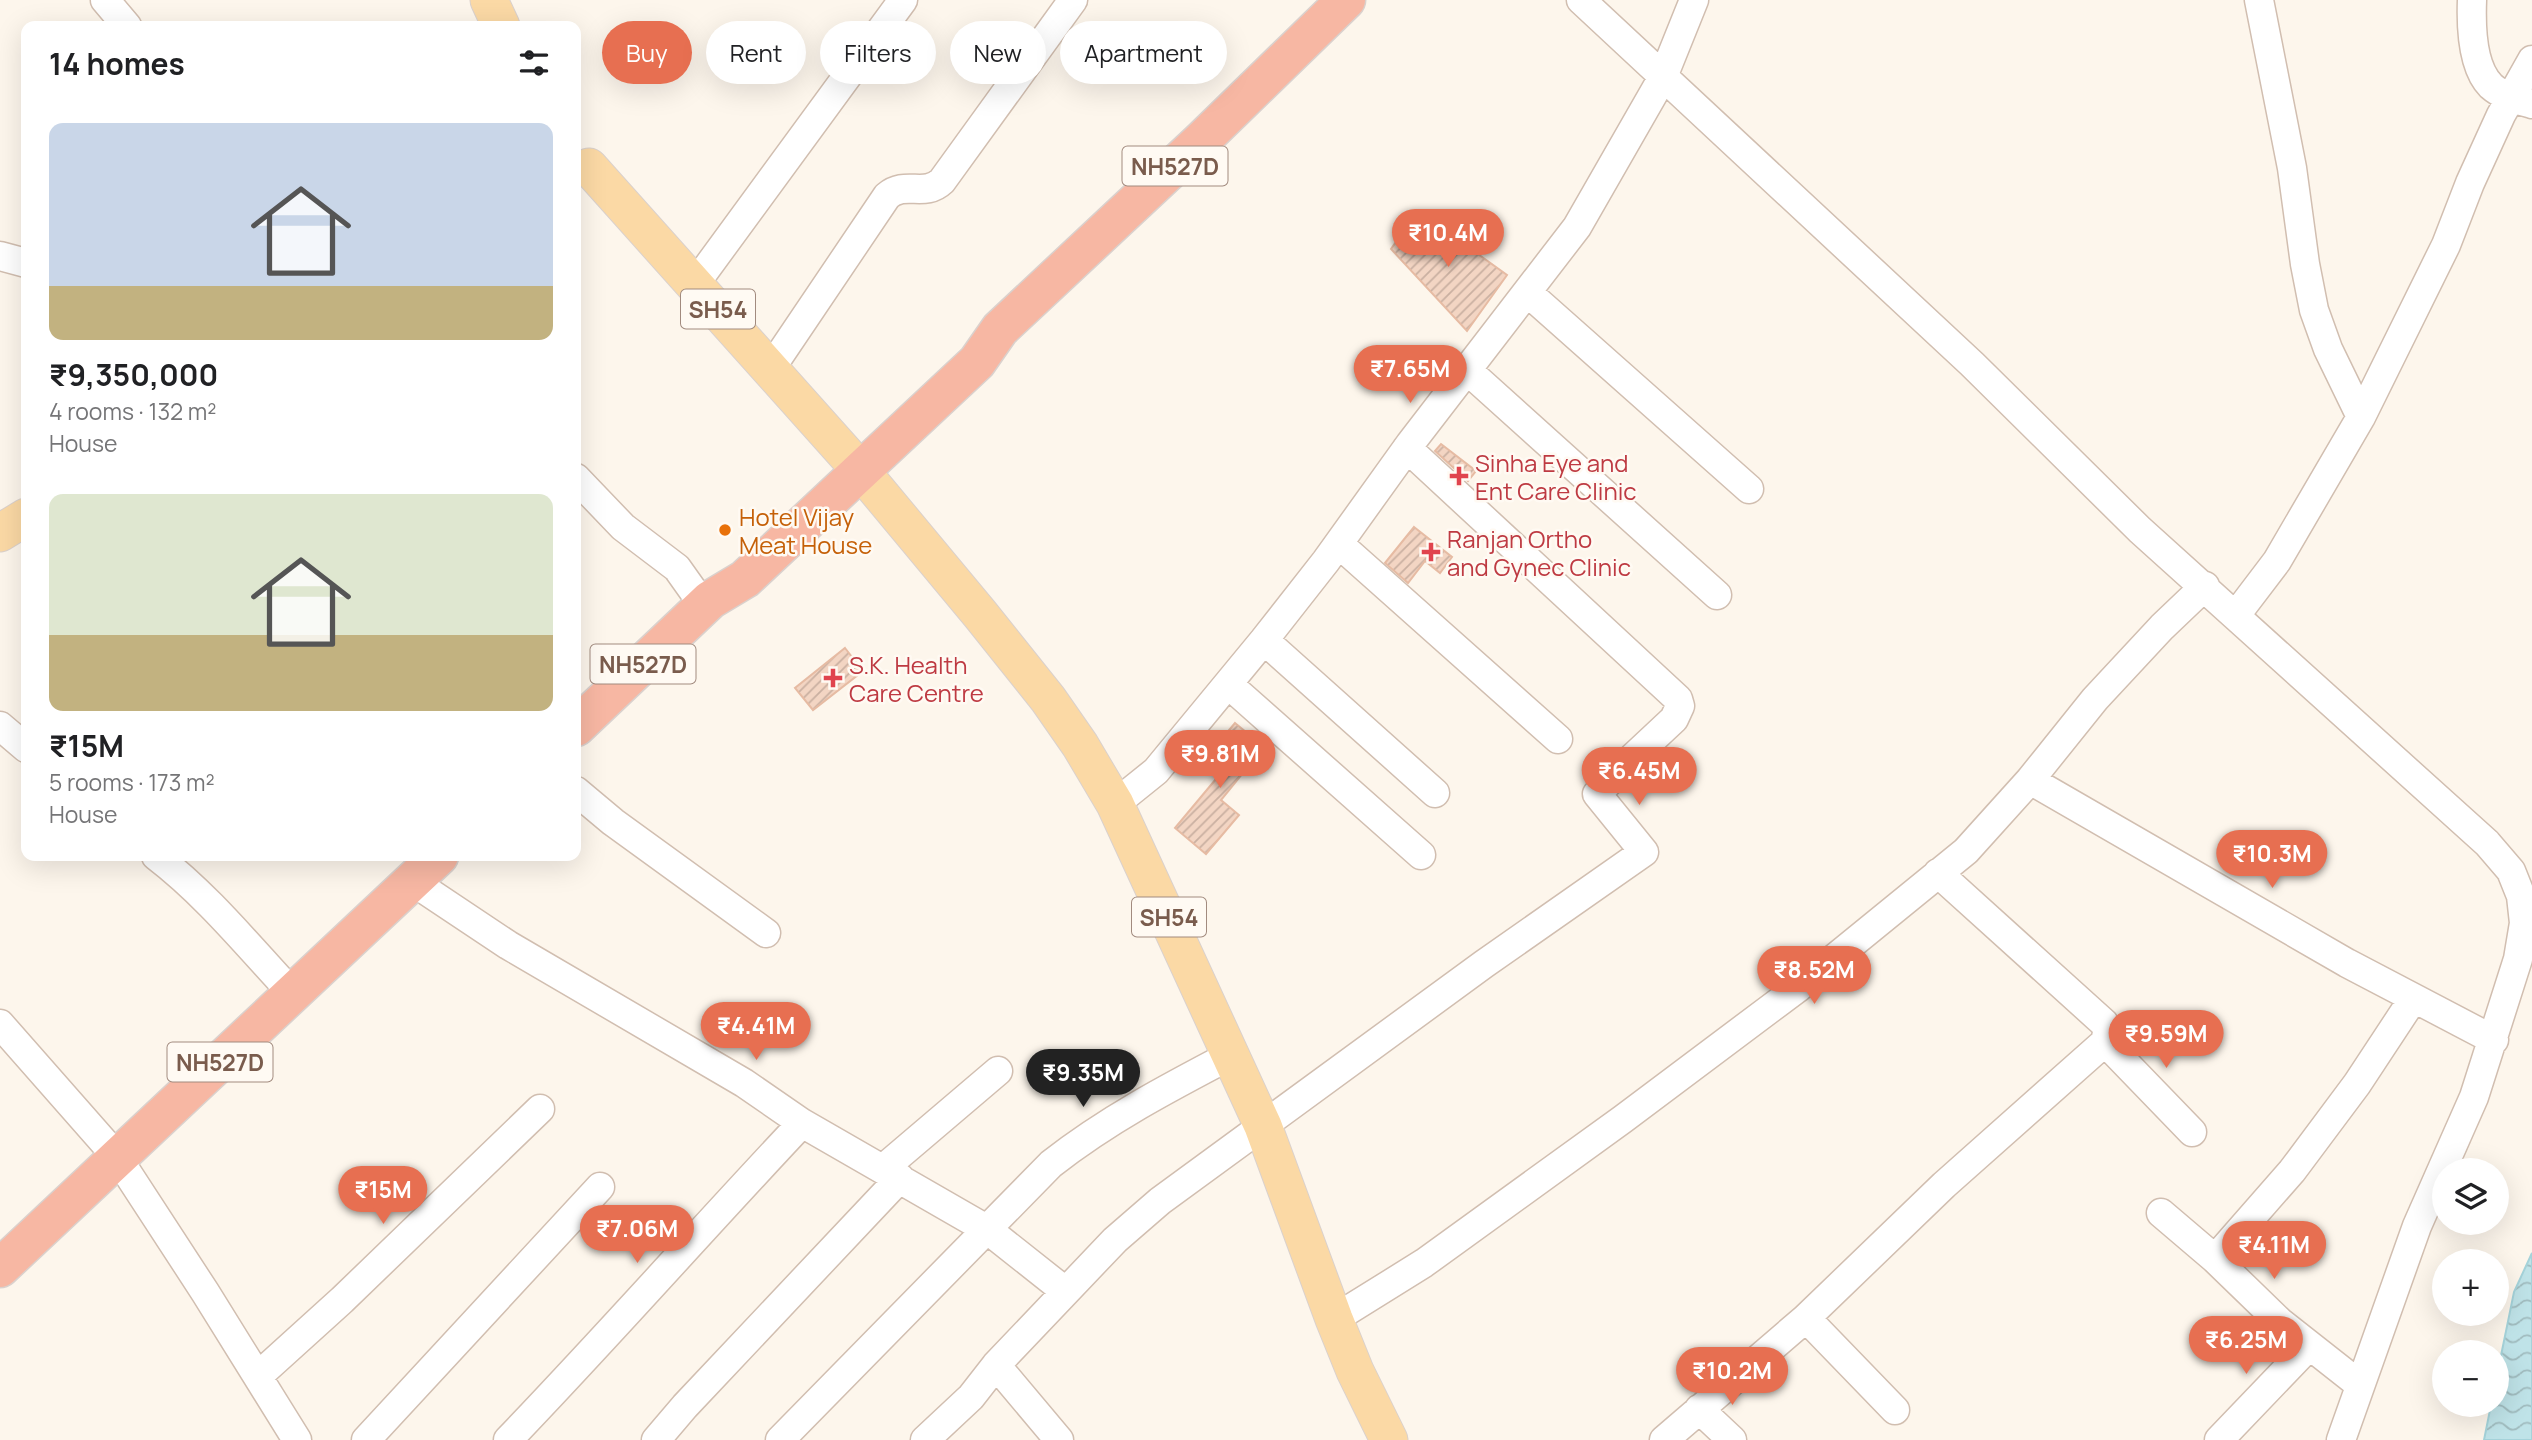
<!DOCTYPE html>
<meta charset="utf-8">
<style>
body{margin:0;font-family:Manrope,sans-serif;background:#f6f6f6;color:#202124;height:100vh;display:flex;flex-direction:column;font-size:26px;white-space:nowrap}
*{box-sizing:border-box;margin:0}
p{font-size:23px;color:#757577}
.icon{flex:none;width:38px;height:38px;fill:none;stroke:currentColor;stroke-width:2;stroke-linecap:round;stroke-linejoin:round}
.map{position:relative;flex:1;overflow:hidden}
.drawer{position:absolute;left:21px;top:21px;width:560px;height:840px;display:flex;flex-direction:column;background:#fff;border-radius:14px;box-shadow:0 7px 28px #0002}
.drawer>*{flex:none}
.banner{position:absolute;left:602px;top:21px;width:665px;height:63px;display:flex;gap:14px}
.controls{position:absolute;left:2432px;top:1158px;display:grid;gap:14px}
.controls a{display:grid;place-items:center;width:77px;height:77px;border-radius:50%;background:#fff;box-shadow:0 7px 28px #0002;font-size:35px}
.price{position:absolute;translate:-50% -60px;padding:0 16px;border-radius:24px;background:#e76f51;color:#fff;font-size:23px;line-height:46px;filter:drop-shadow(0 2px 4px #0008)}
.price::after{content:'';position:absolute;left:50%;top:42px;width:21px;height:16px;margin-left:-10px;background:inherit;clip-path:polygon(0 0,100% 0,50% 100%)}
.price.current{background:#222;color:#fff}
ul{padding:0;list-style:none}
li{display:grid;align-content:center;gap:14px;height:371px;padding:0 28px}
li span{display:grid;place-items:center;height:217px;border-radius:14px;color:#555}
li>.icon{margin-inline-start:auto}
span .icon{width:126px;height:126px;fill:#fffc;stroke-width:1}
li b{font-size:30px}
h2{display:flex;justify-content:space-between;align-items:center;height:84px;padding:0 28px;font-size:30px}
.tag{padding:0 24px;border-radius:32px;background:#fff;box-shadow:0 7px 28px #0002;font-size:24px;line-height:63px}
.tag.current{background:#e76f51;color:#fff}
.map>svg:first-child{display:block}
.water{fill:url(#water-waves);stroke:#a5d3da;stroke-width:2}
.building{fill:url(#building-hatch);stroke:#e6bba3;stroke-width:2}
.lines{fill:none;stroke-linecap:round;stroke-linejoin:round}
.minor-casing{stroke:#d1beb0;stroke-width:31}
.major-casing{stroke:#dad1cd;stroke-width:39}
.highway-casing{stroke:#dad1cd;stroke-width:41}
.minor{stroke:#fff;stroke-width:28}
.major{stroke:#fbd9a5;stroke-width:37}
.highway{stroke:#f7b7a3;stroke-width:38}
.health-dot{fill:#e0444e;stroke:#fffaf3;stroke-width:2.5}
.food-dot{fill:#e8710a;stroke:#fffaf3;stroke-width:2.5}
.labels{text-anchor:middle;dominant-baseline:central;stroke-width:5;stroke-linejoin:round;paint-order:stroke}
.shield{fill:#fffaf3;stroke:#a28b7f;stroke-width:2}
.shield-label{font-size:23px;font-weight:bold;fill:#7a5c4d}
.health-label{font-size:24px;fill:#be3a42;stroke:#fffaf3;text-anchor:start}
.food-label{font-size:24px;fill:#c56008;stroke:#fffaf3;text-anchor:start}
</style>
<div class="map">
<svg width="2532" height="1440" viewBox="0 0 2532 1440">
<defs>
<pattern id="water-waves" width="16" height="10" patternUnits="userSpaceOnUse" patternTransform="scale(1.75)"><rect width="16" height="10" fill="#bfe3e8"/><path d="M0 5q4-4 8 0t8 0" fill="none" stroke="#a0bbbe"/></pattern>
<pattern id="building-hatch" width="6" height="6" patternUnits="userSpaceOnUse" patternTransform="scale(1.75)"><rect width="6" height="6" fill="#f3d5c3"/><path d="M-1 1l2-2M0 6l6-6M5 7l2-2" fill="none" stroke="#cab0a1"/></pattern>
</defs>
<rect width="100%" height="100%" fill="#fdf6ec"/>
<path class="water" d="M2532,1253v187h-48l7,-35h6v-30l17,-83z"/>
<path class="building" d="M1418,211l89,64 -40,56 -76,-82z
M1441,444l35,27 -8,10 -33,-30z
M1414,527l38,30 -12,16 -15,-12 -17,22 -23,-20z
M845,648l18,23 -50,39 -18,-22z
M1235,723l29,24 -43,53 18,15 -33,39 -31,-26 46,-55 -16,-14z"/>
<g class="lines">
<defs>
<path id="minor" d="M105,0l22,26
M1581,0l391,364 168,166 347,313 24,28 10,25 3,27 -6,36 -44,138 -57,129 -76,214
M2259,0l33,168 13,96 9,46 14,39 33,68
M2472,0c-1,26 0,67 19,86 11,10 27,14 41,18
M0,256l26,7
M695,284l208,-284
M1527,292l222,197
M771,368l116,-172c19,-16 37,2 55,-15l131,-181
M1467,370l250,225
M576,478l47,49 54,41 27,38
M1339,544l219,195
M2236,615l41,-54 84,-144 85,-172 24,-62 31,-68 31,-55
M1264,640l171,153
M1228,684l193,171
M0,726l26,22
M2030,780l317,183 147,77
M576,791l37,31 153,111
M1115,804l41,-33 108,-131 62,-79 84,-117 167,-217 86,-150 31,-77
M156,856c51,39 93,91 137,138
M412,881l96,64 236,138 58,40 186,107 77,61
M0,1024l117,133 88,135 92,148
M2105,1042l87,90
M884,1168l114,-97
M2161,1213l54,46 65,63 80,63
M2215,1259l77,-88 65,-87 56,-85
M1806,1318l89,92
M1334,1319l90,-56 199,-144 176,-132 167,-136 64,-71 65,-81 67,-72 43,-41
M996,1365l63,75
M258,1376l84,-76 198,-191
M1699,1409l33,31
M366,1440l234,-253
M508,1440c100,-104 195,-212 294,-317
M656,1440l29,-34 215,-228
M780,1440l271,-276c56,-44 117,-76 180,-109
M925,1440l46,-43 25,-32 119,-125 45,-39 324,-237 160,-112 -47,-58 30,-31 47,-44 6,-13 -2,-7 -271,-251
M1664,1440l142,-122 138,-133 161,-143 3,-13 -4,-6 -166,-150
M2219,1440l90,-94"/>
<path id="major" d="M489,0l12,26
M589,167l272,304 119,143 68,85 32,46 35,59 148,322 71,193 21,52 34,69
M0,533l26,-16"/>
<path id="highway" d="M576,727l134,-127 35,-21 232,-217 23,-33 202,-189 144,-140
M0,1268l439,-412"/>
</defs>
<use href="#minor" class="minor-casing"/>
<use href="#major" class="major-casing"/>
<use href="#highway" class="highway-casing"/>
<use href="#minor" class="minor"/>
<use href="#major" class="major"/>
<use href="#highway" class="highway"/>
</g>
<g class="health-dot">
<path d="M1455.5 465.5h7v7h7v7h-7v7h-7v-7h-7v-7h7z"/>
<path d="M1427.5 541.5h7v7h7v7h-7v7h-7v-7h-7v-7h7z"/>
<path d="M829.5 667.5h7v7h7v7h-7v7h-7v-7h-7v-7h7z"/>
</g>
<circle class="food-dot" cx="725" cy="530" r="7"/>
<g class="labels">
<g class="shield">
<rect x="1122.5" y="146.5" width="105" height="39" rx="5"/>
<rect x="681" y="289.5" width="74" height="39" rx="5"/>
<rect x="590.5" y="644.5" width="105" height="39" rx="5"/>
<rect x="1132" y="897.5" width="74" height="39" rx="5"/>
<rect x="167.5" y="1042.5" width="105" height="39" rx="5"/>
</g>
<g class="shield-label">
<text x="1175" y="166">NH527D</text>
<text x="718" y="309">SH54</text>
<text x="643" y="664">NH527D</text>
<text x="1169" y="917">SH54</text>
<text x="220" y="1062">NH527D</text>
</g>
<g class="health-label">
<text x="1475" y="462">Sinha Eye and<tspan x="1475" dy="28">Ent Care Clinic</tspan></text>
<text x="1447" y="538">Ranjan Ortho<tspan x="1447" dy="28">and Gynec Clinic</tspan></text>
<text x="849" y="664">S.K. Health<tspan x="849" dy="28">Care Centre</tspan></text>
</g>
<g class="food-label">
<text x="739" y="516">Hotel Vijay<tspan x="739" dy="28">Meat House</tspan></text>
</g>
</g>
</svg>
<div class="controls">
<a><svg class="icon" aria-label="layers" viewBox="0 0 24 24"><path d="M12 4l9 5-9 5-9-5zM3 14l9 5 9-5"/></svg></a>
<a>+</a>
<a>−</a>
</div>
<b class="price" style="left:1448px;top:269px">₹10.4M</b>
<b class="price" style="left:1410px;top:405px">₹7.65M</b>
<b class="price" style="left:1220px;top:790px">₹9.81M</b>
<b class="price" style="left:1639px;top:807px">₹6.45M</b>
<b class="price" style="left:2272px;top:890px">₹10.3M</b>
<b class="price" style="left:1814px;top:1006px">₹8.52M</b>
<b class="price" style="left:756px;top:1062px">₹4.41M</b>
<b class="price" style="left:2166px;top:1070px">₹9.59M</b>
<b class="price current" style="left:1083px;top:1109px">₹9.35M</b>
<b class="price" style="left:383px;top:1226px">₹15M</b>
<b class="price" style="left:637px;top:1265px">₹7.06M</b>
<b class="price" style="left:2274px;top:1281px">₹4.11M</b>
<b class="price" style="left:2246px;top:1376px">₹6.25M</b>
<b class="price" style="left:1732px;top:1407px">₹10.2M</b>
<div class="banner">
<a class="tag current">Buy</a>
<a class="tag">Rent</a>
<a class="tag">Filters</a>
<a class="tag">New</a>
<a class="tag">Apartment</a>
</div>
<section class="drawer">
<h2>14 homes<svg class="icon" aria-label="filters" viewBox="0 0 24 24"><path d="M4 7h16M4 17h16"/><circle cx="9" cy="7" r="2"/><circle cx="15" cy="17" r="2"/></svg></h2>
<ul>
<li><span style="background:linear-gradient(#c9d6e8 75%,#c2b280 0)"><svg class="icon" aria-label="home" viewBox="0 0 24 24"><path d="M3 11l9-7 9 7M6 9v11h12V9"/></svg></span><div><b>₹9,350,000</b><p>4 rooms · 132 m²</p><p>House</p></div></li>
<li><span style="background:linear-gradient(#dfe7d0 65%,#c2b280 0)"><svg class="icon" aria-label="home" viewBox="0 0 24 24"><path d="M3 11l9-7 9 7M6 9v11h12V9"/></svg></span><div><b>₹15M</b><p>5 rooms · 173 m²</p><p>House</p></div></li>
</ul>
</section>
</div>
